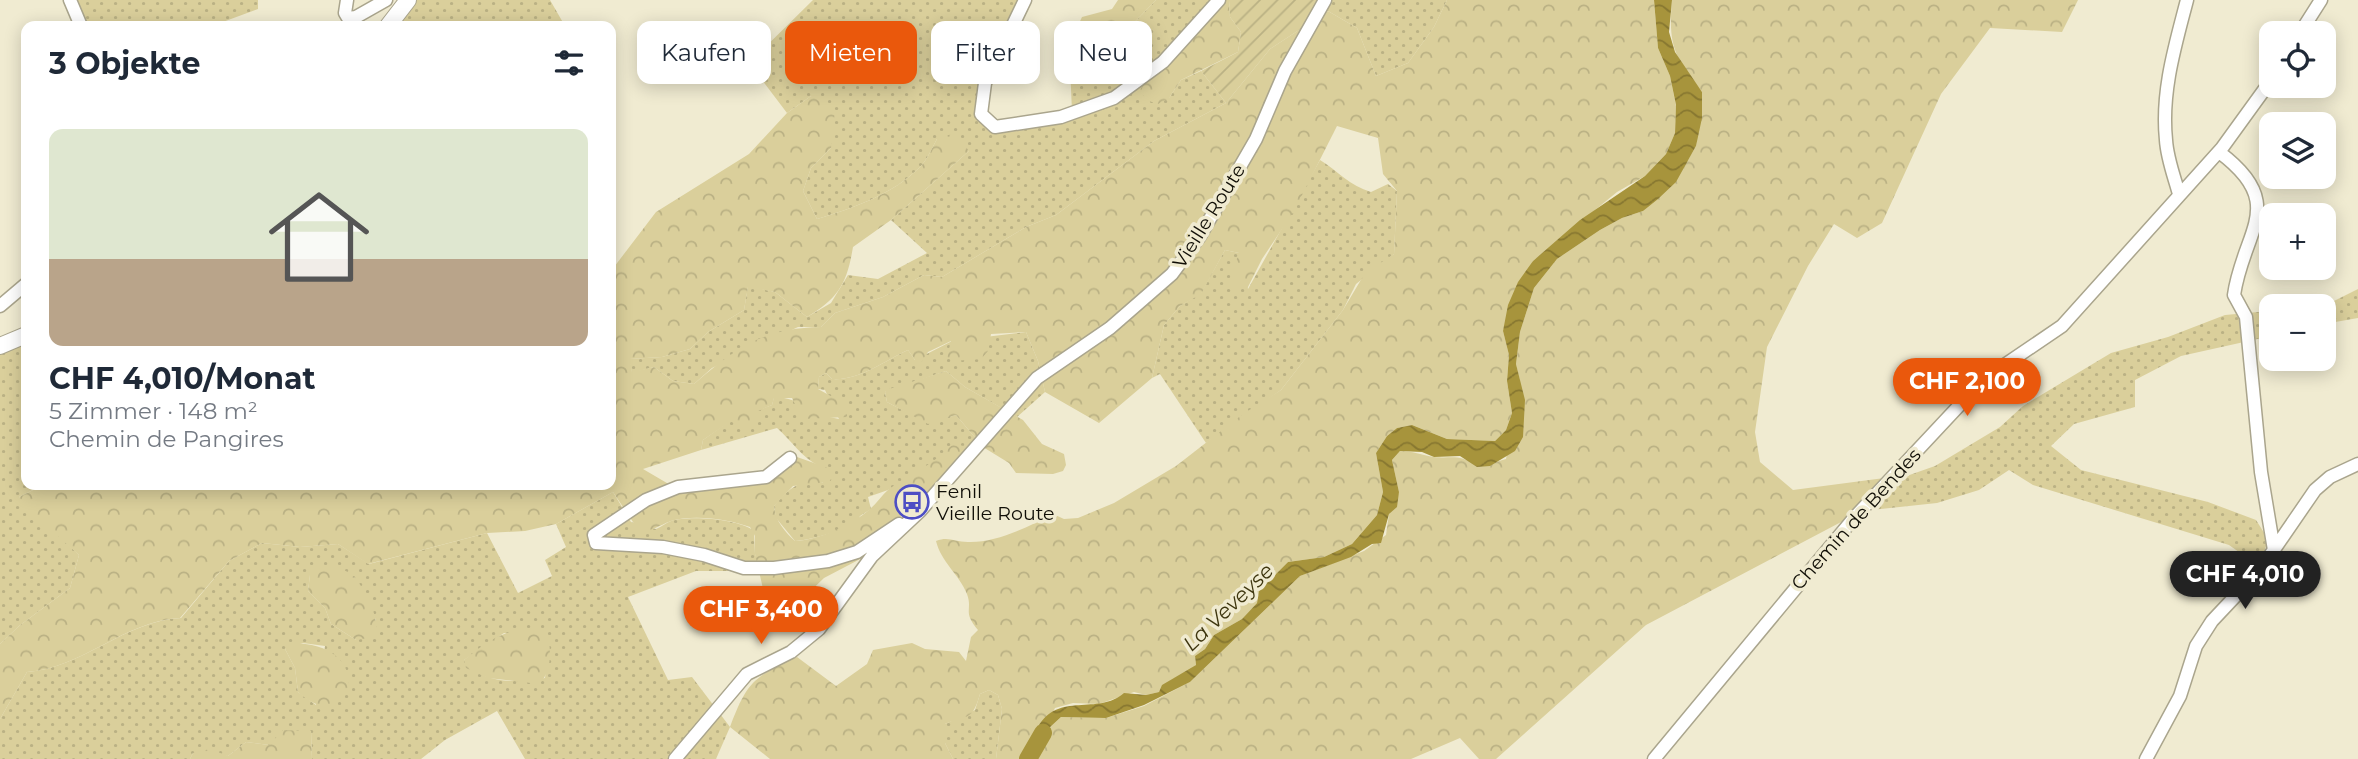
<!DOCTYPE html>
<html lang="de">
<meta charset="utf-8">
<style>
body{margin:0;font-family:Montserrat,sans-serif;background:#f2f2f3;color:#1f2937;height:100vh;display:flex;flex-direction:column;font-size:26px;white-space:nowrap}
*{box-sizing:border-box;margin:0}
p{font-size:23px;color:#747a83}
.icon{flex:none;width:38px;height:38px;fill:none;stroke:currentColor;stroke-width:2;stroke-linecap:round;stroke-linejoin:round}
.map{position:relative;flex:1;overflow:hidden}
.side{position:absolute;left:21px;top:21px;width:595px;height:469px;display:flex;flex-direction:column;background:#fff;border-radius:14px;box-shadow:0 4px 18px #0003}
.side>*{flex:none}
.hud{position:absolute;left:637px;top:21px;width:665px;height:63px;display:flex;gap:14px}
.controls{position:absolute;left:2259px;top:21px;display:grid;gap:14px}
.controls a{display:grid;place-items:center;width:77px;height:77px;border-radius:14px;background:#fff;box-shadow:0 4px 18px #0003;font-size:35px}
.price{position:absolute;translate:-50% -60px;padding:0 16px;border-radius:24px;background:#ea580c;color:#fff;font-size:23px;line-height:46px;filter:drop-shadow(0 2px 4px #0008)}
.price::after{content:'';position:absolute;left:50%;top:42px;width:21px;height:16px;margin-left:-10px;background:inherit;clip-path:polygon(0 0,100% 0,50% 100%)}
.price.on{background:#222;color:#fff}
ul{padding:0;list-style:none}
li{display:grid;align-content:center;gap:14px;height:371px;padding:0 28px}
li+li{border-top:2px solid #e0e1e3}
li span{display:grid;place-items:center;height:217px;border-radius:14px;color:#555}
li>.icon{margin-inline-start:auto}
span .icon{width:126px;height:126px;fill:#fffc;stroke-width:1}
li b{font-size:30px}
h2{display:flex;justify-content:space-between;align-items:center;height:84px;padding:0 28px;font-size:30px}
.chip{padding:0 24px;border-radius:14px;background:#fff;box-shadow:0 4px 18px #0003;font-size:24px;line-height:63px}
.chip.on{background:#ea580c;color:#fff}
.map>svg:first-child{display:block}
.grass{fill:url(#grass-dots);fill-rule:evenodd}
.forest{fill:url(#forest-crowns)}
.garden{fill:url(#garden-furrows)}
.water{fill:url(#water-waves)}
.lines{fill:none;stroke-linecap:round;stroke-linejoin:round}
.river{stroke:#a7943c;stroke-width:18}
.minor-casing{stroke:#aaa58d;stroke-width:15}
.major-casing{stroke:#aaa58d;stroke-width:18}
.minor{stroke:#fff;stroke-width:12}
.major{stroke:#fff;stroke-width:16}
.labels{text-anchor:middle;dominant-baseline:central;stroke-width:7;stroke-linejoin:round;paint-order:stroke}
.street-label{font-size:19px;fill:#100e06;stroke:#f0ebd1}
.poi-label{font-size:19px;fill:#100e06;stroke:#f0ebd1;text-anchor:start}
.water-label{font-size:21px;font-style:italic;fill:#3e360f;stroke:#f0ebd1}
</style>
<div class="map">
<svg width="2358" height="759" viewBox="0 0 2358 759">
<defs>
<pattern id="grass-dots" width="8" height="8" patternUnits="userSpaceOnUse" patternTransform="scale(1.75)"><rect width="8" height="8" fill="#dacf9b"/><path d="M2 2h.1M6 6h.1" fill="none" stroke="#bab184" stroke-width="1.8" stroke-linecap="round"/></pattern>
<pattern id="forest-crowns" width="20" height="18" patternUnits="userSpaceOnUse" patternTransform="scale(1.75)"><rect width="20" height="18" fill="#dacf9b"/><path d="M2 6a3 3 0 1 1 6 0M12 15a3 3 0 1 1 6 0" fill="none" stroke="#bab184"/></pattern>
<pattern id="garden-furrows" width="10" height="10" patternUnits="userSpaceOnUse" patternTransform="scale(1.75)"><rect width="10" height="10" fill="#dacf9b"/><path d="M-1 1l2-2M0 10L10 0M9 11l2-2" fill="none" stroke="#bab184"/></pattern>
<pattern id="water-waves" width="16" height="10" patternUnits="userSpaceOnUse" patternTransform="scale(1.75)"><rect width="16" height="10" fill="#a7943c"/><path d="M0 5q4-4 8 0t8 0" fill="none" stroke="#877730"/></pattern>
</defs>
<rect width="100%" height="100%" fill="#f0ebd1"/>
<path class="grass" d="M67,0h191v9l-46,17h-135z
M417,0h133l15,26h-168z
M813,0h218l-41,82 -5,27 12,15 75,-12 -2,-47 40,-4 -1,-29 13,3 34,-35h54l-41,98 12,-18 20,-9 25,32 -72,38 -98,74 -30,12 -84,50 -18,-2 -41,22 -48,16 -14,14h-23l-86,41 -18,16 -21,-3 -19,-14 -22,6 -3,-14 33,-2 28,-8 18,-17 36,-22 4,-24 27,6 32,25 24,-14 17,-28 30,4 49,-26 -36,-33 78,-69 -32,-12c-5,9 -10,21 -17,28 -28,28 -67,41 -103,52l-14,-28 8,-23 20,-20 -20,-52 -24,17 -38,-50z
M1328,0h119l-13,27 -26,36 -32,13 -19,-48 -29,-17z
M1320,160c18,11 30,26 51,32l17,-8 9,7 -3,63 -38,30 -13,26 -62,80 -75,53 -46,-69 -8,4 12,-53 16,-19 21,-13 24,-43 14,3 9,36z
M2358,289v29l-34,6v-18z
M2258,312l13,3v21l-90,20 -46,24v27l-61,17 -23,22 30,24 127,32 48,18 12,19 -8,28 -31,-22 -196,-60 -24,-15 -30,20 -42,13 -75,8 30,-34 9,1 34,-12 65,-39 23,-21 88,-53 57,-16 57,-22z
M1026,332l12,29 7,31 -28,25 -52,-30 -19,-16 -61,21 2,10c25,13 41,22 69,13l27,32 -21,10 2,-10 -76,43 -20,7 3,12 -11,7 -6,12c-20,2 -39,12 -59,13l-19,-23 -2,-12c13,-16 27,-29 49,-23l-4,-17c-18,-9 -27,-25 -42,-38l-76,22 2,-10 28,-20 41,-15 2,-8c29,1 38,18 65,22l-14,-29 -7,-1 1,-12 7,-4 6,6c27,2 52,-18 76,-29l7,10 37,-19z
M26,340v145h17l-24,12 60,58 -9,33 -51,38 -19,18v-293z
M613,492l18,30 25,7c5,-2 10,-6 15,-8 18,-6 69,-2 83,10l1,23 6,17h-65l-68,26 40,83 24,-3 38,50 -14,32h-191l-28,-48 -52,29 -24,19h-109l-1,-28 -42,14 -23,-3 -18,14 -35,-3 -3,6h-190v-40l27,-47c56,-4 97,-51 154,-54l48,-57 33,-18 38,4 38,-3 31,20 118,-31 31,60 34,-17 -7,-16 21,-13 -10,-23zM310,575l44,2 22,43 -20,20 -25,-16 -6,-16 -17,-17zM504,633l45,10 -4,35c-29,5 -61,7 -81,-18zM303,643l22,3 -9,59 -18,-13 -3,-24 -10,-19z
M989,690l9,5 4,14 -6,50h-43l-8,-16v-19l30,-14 5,-16z"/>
<path class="forest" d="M1118,0h38l-34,35 -28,-4 -12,7 -9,-2 9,-19 30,-8z
M1210,0h19l1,17 11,15 -3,20 -57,28 -12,18 -11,6 -12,-4 -6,-10 15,-25 19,-15 10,-21z
M1447,0h207l4,48 12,28 6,30 -1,27 -9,21 -21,22 -28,16 -84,69 -30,70 6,24 -2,26 5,32 -6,17 -11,11 -48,-2 -35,-14 -15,3 -10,8 -11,17 7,39 -6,23 -25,29 -28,13 -36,5 -29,29 -2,12 -15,16 -28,16 -9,14 -10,7 1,9c-11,10 -31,14 -37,27l-13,3 -12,-3 -35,12 -26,-1 -18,5 -25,51h-34l6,-50 -4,-14 -9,-5 -9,4c-8,28 -12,20 -35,30v19l8,16h-183l-40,-32c17,-45 23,-50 67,-70l39,29 31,-22 6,-14 39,-7 13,6 34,3 7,9 5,-24 7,-7c-16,-19 -5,-19 -11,-36 -8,-20 -26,-32 -31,-53 13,-5 18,1 32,1 28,1 60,-15 85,-28l11,5 14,-1 36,-15 62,-37 67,-52 38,-24 62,-80 22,-37 29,-19 3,-63 -14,-17 -5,-36 -41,-12 -43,85 -32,48 -15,30 -19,-6 11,-30 -14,-3 -24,44 -21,12 -16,19 -12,53 -53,45 -54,-31 -7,-31 -12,-29 -35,2 -3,17 -7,8 -28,2 -6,-4 4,-16 -23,11 -7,11 -6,-3 -7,-10c-24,11 -49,31 -76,29l-6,-6 -7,4 -1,12 29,16v12l-45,2 -10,-21h-18l-2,7 -14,6 -1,11 -17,6 -9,-7 -28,19 -2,10 -58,19 29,17 94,-9 31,-20 34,12 4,4 -6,9 -36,4 -19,20c1,14 10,25 21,35 24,-1 57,-16 75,-32 7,-6 12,-14 19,-20 22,-15 45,-25 63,-44l13,1 -3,11 -39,44 -31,22 -26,33 -42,22 -27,26h-19l-14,-11 -9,-39v-18l-5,-9c-21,-8 -57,-13 -79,-6 -13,5 -18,10 -32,10l-26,-39 -57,32 -31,7 -38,2 -119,31 -30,-20 -38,3 -38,-4 -33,18 -49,57c-56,3 -97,50 -153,54l-27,47v-75l19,-18 51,-38 9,-33 -52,-46 -8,-12 24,-12h568v-214l45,-59 93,-58 38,-41 24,-17 24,14 -4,38 -20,20 -8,23 14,28c36,-11 75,-24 103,-52 7,-7 12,-19 17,-28l18,-6 14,18 -78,69 -38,27c-6,36 -14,51 -46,70l-32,-25 -27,-5 -4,23 -36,22 -18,17 -28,8 -32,2 2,13 22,-5 19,14 21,3c42,-36 69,-56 127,-57l14,-14 48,-16 41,-22 18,2 84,-50 30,-12 98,-74 72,-38 44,-54 58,-38 29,17 19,48 32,-13 26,-36z
M1672,0h406l-16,32 -72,-4 -49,66 -59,129 -25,15 -23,-14 -26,42 -41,81 -12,85 5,30 33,28 99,-13 -30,34 -216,114 -150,134h-17l-19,-21 -49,21h-374l11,-30 13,-12 45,1 38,-12 46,-24 110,-106 64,-25 22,-16 3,-21 10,-22 -7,-32 8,-9c12,0 22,4 34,6 20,2 24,-4 44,10l28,-8 14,-78 -4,-17 4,-32 14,-44 23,-29 43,-29 22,-12 21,-7 45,-51 8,-14 6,-54c-28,-35 -34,-47 -30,-92z
M946,371l19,16 58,33 19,24 22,10 2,11 -3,6 -10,3 -37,-1 -7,-10 -26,-16 -27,-32 -28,9 -41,-22 -2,-10 4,-3z
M319,566c12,0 23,1 33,9 12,11 31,47 22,62l-18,3 -25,-16 -6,-16 -17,-17 2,-16z
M531,629l17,6c3,16 4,37 -9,49l-51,-6 -22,-10 -2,-8c21,-17 39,-31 67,-31z
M291,643c91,0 59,98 7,49l-3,-24 -10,-19z
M283,730l28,1 1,28h-122l3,-6 17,-4 18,7 18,-14 23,3z"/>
<path class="garden" d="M1229,0h99v11l-58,38 -44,54 -25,-32 37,-19 3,-20 -11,-15z"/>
<path class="water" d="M1654,0h18l-3,32 6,20 27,40v26l-6,28 -20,36 -18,17 -15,12 -21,7 -22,12 -43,29 -23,29 -14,44 -4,32 9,36 -2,37 -8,14 -25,15 -13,1 -17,-11 -26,1 -12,-5 -22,-1 -8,9 7,32 -2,15 -8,7 -8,29 -9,1 -21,13 -51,19 -110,106 -46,23 -38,13 -45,-1 -13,12 -11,30h-7c3,-10 3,-23 8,-32 20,-36 60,-11 86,-34l22,2 13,-3 3,-7 34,-20 -1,-9 10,-7 9,-14 28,-16 15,-16 2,-12 29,-29 36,-5 28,-13 25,-29 6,-23 -7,-39 11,-17 10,-8 15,-3 35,14 48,2 11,-11 6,-17 -5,-32 2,-26 -6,-24 5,-26 10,-23 15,-21 47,-41 65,-44 21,-22 9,-21 1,-28 -6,-29 -12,-28z"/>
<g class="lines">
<path class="river" d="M1028,759l15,-26"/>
<defs>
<path id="minor" d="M70,0l11,26
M347,0l-2,13 3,5 8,-1 30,-17
M1025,0l-40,83 -4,31 14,13 66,-10 53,-19 49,-36 56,-62
M2300,33l21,-33
M2219,152c70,52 24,79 15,143l12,22 15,155 13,78
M2179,194c-5,-18 -12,-36 -13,-54 -5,-48 9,-94 21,-140
M0,306l26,-22
M790,458l-24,19 -88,10 -32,13 -52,35 2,8 67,4 41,8 40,13h30l54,-7 29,-9 42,-28
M675,759l72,-85 44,-22 28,-23 53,-73 48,-45 117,-133 73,-50 62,-54 28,-38 56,-97 29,-68 40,-71
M1654,759l200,-241 130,-139 78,-53 160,-178 50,-69
M2146,759l34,-63 16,-50 16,-25 48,-51 55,-80 15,-13 28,-13"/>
<path id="major" d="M388,26l20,-26
M0,346l26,-11"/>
</defs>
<use href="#minor" class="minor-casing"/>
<use href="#major" class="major-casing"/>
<use href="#minor" class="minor"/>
<use href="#major" class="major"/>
</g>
<defs>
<symbol id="bus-ring" viewBox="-11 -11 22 22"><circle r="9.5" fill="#f0ebd1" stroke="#4d4ec4" stroke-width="1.5"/><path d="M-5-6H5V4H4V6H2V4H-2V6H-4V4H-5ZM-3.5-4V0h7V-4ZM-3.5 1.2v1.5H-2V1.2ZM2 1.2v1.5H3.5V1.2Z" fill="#4d4ec4"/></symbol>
</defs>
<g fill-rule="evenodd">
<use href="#bus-ring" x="893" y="483" width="38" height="38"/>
</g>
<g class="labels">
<g class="street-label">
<text transform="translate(1209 216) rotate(-58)">Vieille Route</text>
<text transform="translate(1856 519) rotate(-48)">Chemin de Bendes</text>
</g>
<g class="poi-label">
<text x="936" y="491">Fenil<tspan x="936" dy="22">Vieille Route</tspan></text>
</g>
<g class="water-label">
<text transform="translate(1228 607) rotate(-44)">La Veveyse</text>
</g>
</g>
</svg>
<div class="controls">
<a><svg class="icon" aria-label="locate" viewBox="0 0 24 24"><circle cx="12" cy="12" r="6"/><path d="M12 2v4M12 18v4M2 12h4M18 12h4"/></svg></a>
<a><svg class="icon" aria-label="layers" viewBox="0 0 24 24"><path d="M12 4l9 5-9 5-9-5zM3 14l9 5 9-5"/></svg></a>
<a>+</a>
<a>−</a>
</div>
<b class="price" style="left:1967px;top:418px">CHF 2,100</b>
<b class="price on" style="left:2245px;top:611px">CHF 4,010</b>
<b class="price" style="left:761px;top:646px">CHF 3,400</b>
<div class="hud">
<a class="chip">Kaufen</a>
<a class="chip on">Mieten</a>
<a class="chip">Filter</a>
<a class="chip">Neu</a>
</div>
<section class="side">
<h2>3 Objekte<svg class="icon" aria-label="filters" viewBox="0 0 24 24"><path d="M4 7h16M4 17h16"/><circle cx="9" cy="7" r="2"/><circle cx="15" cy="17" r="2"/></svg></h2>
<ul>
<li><span style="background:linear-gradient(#dfe7d0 60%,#b9a48a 0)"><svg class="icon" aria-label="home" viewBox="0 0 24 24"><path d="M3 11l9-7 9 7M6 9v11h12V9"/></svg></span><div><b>CHF 4,010/Monat</b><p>5 Zimmer · 148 m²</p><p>Chemin de Pangires</p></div></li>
</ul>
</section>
</div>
